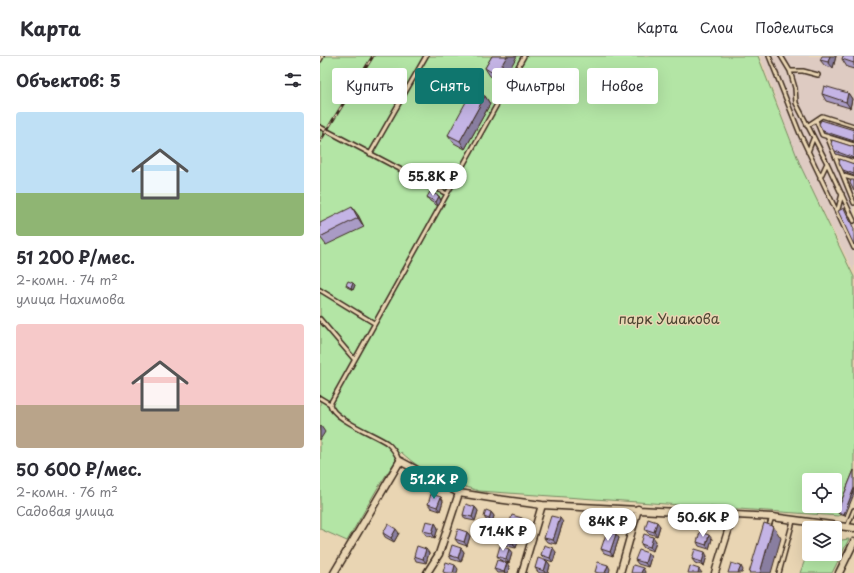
<!DOCTYPE html>
<html lang="ru">
<meta charset="utf-8">
<style>
body{margin:0;font-family:"Playpen Sans",sans-serif;background:#f2f2f3;color:#2b2b33;height:100vh;display:flex;flex-direction:column;font-size:15px;white-space:nowrap}
*{box-sizing:border-box;margin:0}
p{font-size:13px;color:#7c7c81}
.icon{flex:none;width:22px;height:22px;fill:none;stroke:currentColor;stroke-width:2;stroke-linecap:round;stroke-linejoin:round}
.map{position:relative;flex:1;overflow:hidden}
.drawer{display:flex;flex-direction:column;background:#fff;width:320px}
.drawer>*{flex:none}
.guide{position:absolute;left:12px;top:12px;width:380px;height:36px;display:flex;gap:8px}
.controls{position:absolute;left:482px;top:417px;display:grid;gap:8px}
.controls a{display:grid;place-items:center;width:40px;height:40px;border-radius:4px;background:#fff;box-shadow:0 4px 16px #0002;font-size:20px}
.price{position:absolute;translate:-50% -34px;padding:0 9px;border-radius:14px;background:#fff;color:#222;font-size:13px;line-height:26px;filter:drop-shadow(0 1px 2px #0008)}
.price::after{content:'';position:absolute;left:50%;top:24px;width:12px;height:9px;margin-left:-6px;background:inherit;clip-path:polygon(0 0,100% 0,50% 100%)}
.price.current{background:#0f766e;color:#fff}
ul{padding:0;list-style:none}
li{display:grid;align-content:center;gap:8px;height:212px;padding:0 16px}
li span{display:grid;place-items:center;height:124px;border-radius:4px;color:#555}
li>.icon{margin-inline-start:auto}
span .icon{width:72px;height:72px;fill:#fffc;stroke-width:1}
li b{font-size:17px}
h2{display:flex;justify-content:space-between;align-items:center;height:48px;padding:0 16px;font-size:17px}
.pill{padding:0 14px;border-radius:4px;background:#fff;box-shadow:0 4px 16px #0002;font-size:14px;line-height:36px}
.pill.current{background:#0f766e;color:#fff}
header{display:flex;align-items:center;gap:24px;box-sizing:border-box;height:56px;padding:0 20px;background:#fff;border-bottom:1px solid #e1e1e2}
header strong{font-size:19px}
nav{display:flex;gap:22px;margin-inline-start:auto;font-size:14px}
main{display:flex;flex:1;min-height:0}
.map>svg:first-child{display:block}
.built{fill:#decbc2}
.green{fill:#b3e5a5;stroke:#778862;fill-rule:evenodd}
.lines{fill:none;stroke-linecap:round;stroke-linejoin:round}
.lane-casing{stroke:#3b2a1e;stroke-width:6}
.street-casing{stroke:#3b2a1e;stroke-width:9}
.lane{stroke:#e9d5b3;stroke-width:3}
.street{stroke:#e9d5b3;stroke-width:6}
.rail-casing{stroke:#3b2a1e;stroke-width:3}
.rail{stroke:#e9d5b3;stroke-width:1.5;stroke-dasharray:4.5;stroke-linecap:butt}
.wall{fill:#a99bc5;stroke:#3b2a1e}
.shaded-wall{fill:#897ea0;stroke:#3b2a1e}
.building{fill:#c4b4e5;stroke:#3b2a1e}
.labels{text-anchor:middle;dominant-baseline:central;stroke-width:3;stroke-linejoin:round;paint-order:stroke}
.park-label{font-size:14px;fill:#4d4632;stroke:#e9d5b3}
</style>
<header>
<strong>Карта</strong>
<nav><a>Карта</a><a>Слои</a><a>Поделиться</a></nav>
</header>
<main>
<section class="drawer">
<h2>Объектов: 5<svg class="icon" aria-label="filters" viewBox="0 0 24 24"><path d="M4 7h16M4 17h16"/><circle cx="9" cy="7" r="2"/><circle cx="15" cy="17" r="2"/></svg></h2>
<ul>
<li><span style="background:linear-gradient(#bfe0f5 65%,#8fb573 0)"><svg class="icon" aria-label="home" viewBox="0 0 24 24"><path d="M3 11l9-7 9 7M6 9v11h12V9"/></svg></span><div><b>51 200 ₽/мес.</b><p>2-комн. · 74 m²</p><p>улица Нахимова</p></div></li>
<li><span style="background:linear-gradient(#f6c9c9 65%,#b9a48a 0)"><svg class="icon" aria-label="home" viewBox="0 0 24 24"><path d="M3 11l9-7 9 7M6 9v11h12V9"/></svg></span><div><b>50 600 ₽/мес.</b><p>2-комн. · 76 m²</p><p>Садовая улица</p></div></li>
</ul>
</section>
<div class="map">
<svg width="534" height="517" viewBox="0 0 534 517">
<rect width="100%" height="100%" fill="#e9d5b3"/>
<filter id="ink" filterUnits="userSpaceOnUse"><feTurbulence type="fractalNoise" baseFrequency=".025" numOctaves="2"/><feDisplacementMap in="SourceGraphic" scale="8" xChannelSelector="R" yChannelSelector="G"/><feConvolveMatrix kernelMatrix="1 2 1 2 8 2 1 2 1" color-interpolation-filters="sRGB"/></filter>
<g filter="url(#ink)">
<path class="built" d="M440,0h94v216l-53,-105z"/>
<path class="green" d="M0,0h438l43,111 53,110v203l-15,36 -360,-25c-33,-10 -52,-15 -78,-39l-24,37 -30,52 -27,-12zM489,424h26v26h-26z
M529,483l-17,34h-32l9,-24v5h26v-13z"/>
<g class="lines">
<defs>
<path id="lane" d="M449,0l31,78 54,114
M461,0l9,15 5,17 1,15 31,60 27,58
M0,4l2,-4
M470,15h13l15,4
M496,64l6,15 32,10
M487,70l15,-10 32,10
M0,71l127,67 -117,210c2,15 44,30 57,39 6,5 9,10 12,17
M507,80l27,67
M488,96l5,-13
M50,98l56,-98
M516,100l18,6
M524,120l10,3
M500,122l7,-15
M127,138l77,-138
M517,157l5,-19
M0,234l54,33
M0,263l34,40
M0,342l10,6
M527,471l7,-17
M448,473l4,-12
M459,517l14,-52"/>
<path id="street" d="M14,517l66,-112 59,32 38,6 45,6 230,12 82,11
M107,517l12,-19 20,-61
M202,517l20,-68
M300,517l18,-64
M395,517l18,-58
M519,517l15,-31"/>
</defs>
<use href="#lane" class="lane-casing"/>
<use href="#street" class="street-casing"/>
<use href="#lane" class="lane"/>
<use href="#street" class="street"/>
<defs>
<path id="rail" d="M0,85l53,-85"/>
</defs>
<use href="#rail" class="rail-casing"/>
<use href="#rail" class="rail"/>
</g>
<path class="wall" d="M172,0l10,27 -12,-7 -5,-8z
M516,0l-3,12 -8,-2 -5,-6z
M534,0v13l-7,-2 -5,-8z
M528,37l4,6 -2,9 -24,-7 -4,-7z
M165,40l5,8 -25,45 -11,-6 -6,-8z
M534,74v12l-30,-9 -1,-2z
M534,91v12l-18,-5 -1,-3z
M534,108v12l-10,-4 -1,-2z
M119,140l2,5 -3,5 -8,-5 -3,-4z
M38,159l6,12 -38,18 -6,-8z
M33,227l2,2 -2,5 -6,-3 -1,-2z
M534,414l-9,46 -6,-2 -2,-2z
M121,441l2,4 -3,10 -9,-3 -3,-4z
M155,451l3,4 -3,10 -10,-2 -2,-4z
M171,456l3,4 -2,7 -5,-2 -3,-4z
M204,466l-3,10 -9,-3 -3,-4z
M243,466l-7,22 -9,-2 -3,-4z
M115,467l3,5 -3,10 -9,-3 -3,-4z
M340,470l-3,10 -9,-3 -3,-4z
M303,472l-1,5 -4,-2 -2,-2z
M147,476l3,4 -3,10 -9,-3 -3,-4z
M63,477h16l-5,9 -9,-5z
M196,478l3,4 -3,10 -9,-2 -3,-5z
M299,482l-6,18 -9,-3 -3,-4z
M392,483l-3,10 -10,-3 -2,-4z
M336,485l-3,10 -9,-3 -3,-4z
M141,492l3,4 -3,10 -10,-3 -2,-4z
M189,493l3,4 -3,10 -9,-3 -3,-4z
M236,496l-3,10 -9,-3 -3,-4z
M109,497l-3,10 -10,-2 -2,-5z
M328,497l3,4 -3,10 -10,-3 -3,-4z
M387,500l-3,10 -9,-3 -3,-4z
M227,505l3,4 -2,8h-8l-2,-1 -3,-4z
M187,507l2,4 -1,6h-11l-3,-4z"/>
<path class="shaded-wall" d="M187,0h10l-15,27 -6,-8z
M510,0h6l-3,12 -5,-6z
M528,37l4,6 -2,9 -4,-6z
M165,40l5,8 -25,45 -5,-8z
M119,140l2,5 -3,5 -2,-4z
M32,151l6,8 6,12 -6,-9z
M33,227l2,2 -2,5 -2,-2z
M1,370l4,6 -5,8v-13z
M534,432v6l-9,22 -1,-2z
M121,441l2,4 -3,10 -3,-4z
M155,451l3,4 -3,10 -3,-4z
M171,456l3,4 -2,7 -3,-4z
M391,460l1,2 -1,4 -1,-2z
M202,462l2,4 -3,10 -2,-4z
M240,462l3,4 -7,22 -3,-4z
M337,466l3,4 -3,10 -3,-4z
M115,467l3,5 -3,10 -3,-5z
M302,470l1,2 -1,5 -1,-2z
M453,470l8,12 -10,35h-11z
M76,473l3,4 -5,9 -3,-4z
M147,476l3,4 -3,10 -3,-4z
M196,478l3,4 -3,10 -3,-4z
M296,478l3,4 -6,18 -3,-4z
M389,479l3,4 -3,10 -3,-4z
M333,481l3,4 -3,10 -3,-4z
M141,492l3,4 -3,10 -3,-4z
M233,492l3,4 -3,10 -3,-4z
M106,493l3,4 -3,10 -3,-4z
M189,493l3,4 -3,10 -3,-4z
M385,496l2,4 -3,10 -2,-4z
M328,497l3,4 -3,10 -3,-4z
M227,505l3,4 -2,8h-3l-1,-2z
M187,507l2,4 -1,6h-3l-1,-1z
M135,509l3,4 -1,4h-4z
M288,509l2,4 -1,4h-4z
M421,510l2,4 -1,3h-4z
M323,512l2,4v1h-4z
M379,513l3,4h-4z"/>
<path class="building" d="M172,0h15l-11,19 -11,-7z
M502,0h8l-2,6 -8,-2z
M523,0h11v7l-12,-4z
M504,30l24,7 -2,9 -24,-8z
M153,33l12,7 -25,45 -12,-6z
M501,64l33,10v11l-31,-10 -4,-7z
M512,84l22,7v11l-19,-7 -4,-7z
M520,103l14,5v10l-11,-4 -4,-7z
M531,124h3v11l-4,-8z
M110,136l9,4 -3,6 -9,-5z
M32,151l6,11 -38,19v-14z
M524,152l10,21v16l-16,-34z
M28,225l5,2 -2,5 -5,-3z
M534,414v18l-10,26 -7,-2z
M111,438l10,3 -4,10 -9,-3z
M146,448l9,3 -3,10 -9,-2z
M166,454l5,2 -2,7 -5,-2z
M192,459l10,3 -3,10 -10,-3z
M387,459l4,1 -1,4 -4,-1z
M231,460l9,2 -7,22 -9,-2z
M328,463l9,3 -3,10 -9,-3z
M106,465l9,2 -3,10 -9,-2z
M444,467l9,3 -13,47h-11z
M68,468l8,5 -5,9 -8,-5z
M297,469l5,1 -1,5 -5,-2z
M138,473l9,3 -3,10 -9,-3z
M287,475l9,3 -6,18 -9,-3z
M187,476l9,2 -3,10 -9,-3z
M380,476l9,3 -3,10 -9,-3z
M324,478l9,3 -3,10 -9,-3z
M132,489l9,3 -3,10 -9,-3z
M224,489l9,3 -3,10 -9,-3z
M97,490l9,3 -3,10 -9,-3z
M180,490l9,3 -3,10 -9,-3z
M375,493l10,3 -3,10 -10,-3z
M319,494l9,3 -3,10 -10,-3z
M218,502l9,3 -3,10 -9,-3z
M177,504l10,3 -3,9 -10,-3z
M126,506l9,3 -2,8h-7l-3,-1z
M278,506l10,3 -3,8h-6l-4,-1z
M411,507l10,3 -3,7h-10z
M313,509l10,3 -2,5h-10z
M370,510l9,3 -1,4h-10z"/>
</g>
<g class="labels">
<g class="park-label">
<text x="349" y="262">парк Ушакова</text>
</g>
</g>
</svg>
<div class="controls">
<a><svg class="icon" aria-label="locate" viewBox="0 0 24 24"><circle cx="12" cy="12" r="6"/><path d="M12 2v4M12 18v4M2 12h4M18 12h4"/></svg></a>
<a><svg class="icon" aria-label="layers" viewBox="0 0 24 24"><path d="M12 4l9 5-9 5-9-5zM3 14l9 5 9-5"/></svg></a>
</div>
<b class="price" style="left:113px;top:141px">55.8K ₽</b>
<b class="price current" style="left:114px;top:444px">51.2K ₽</b>
<b class="price" style="left:383px;top:482px">50.6K ₽</b>
<b class="price" style="left:288px;top:486px">84K ₽</b>
<b class="price" style="left:183px;top:496px">71.4K ₽</b>
<div class="guide">
<a class="pill">Купить</a>
<a class="pill current">Снять</a>
<a class="pill">Фильтры</a>
<a class="pill">Новое</a>
</div>
</div>
</main>
